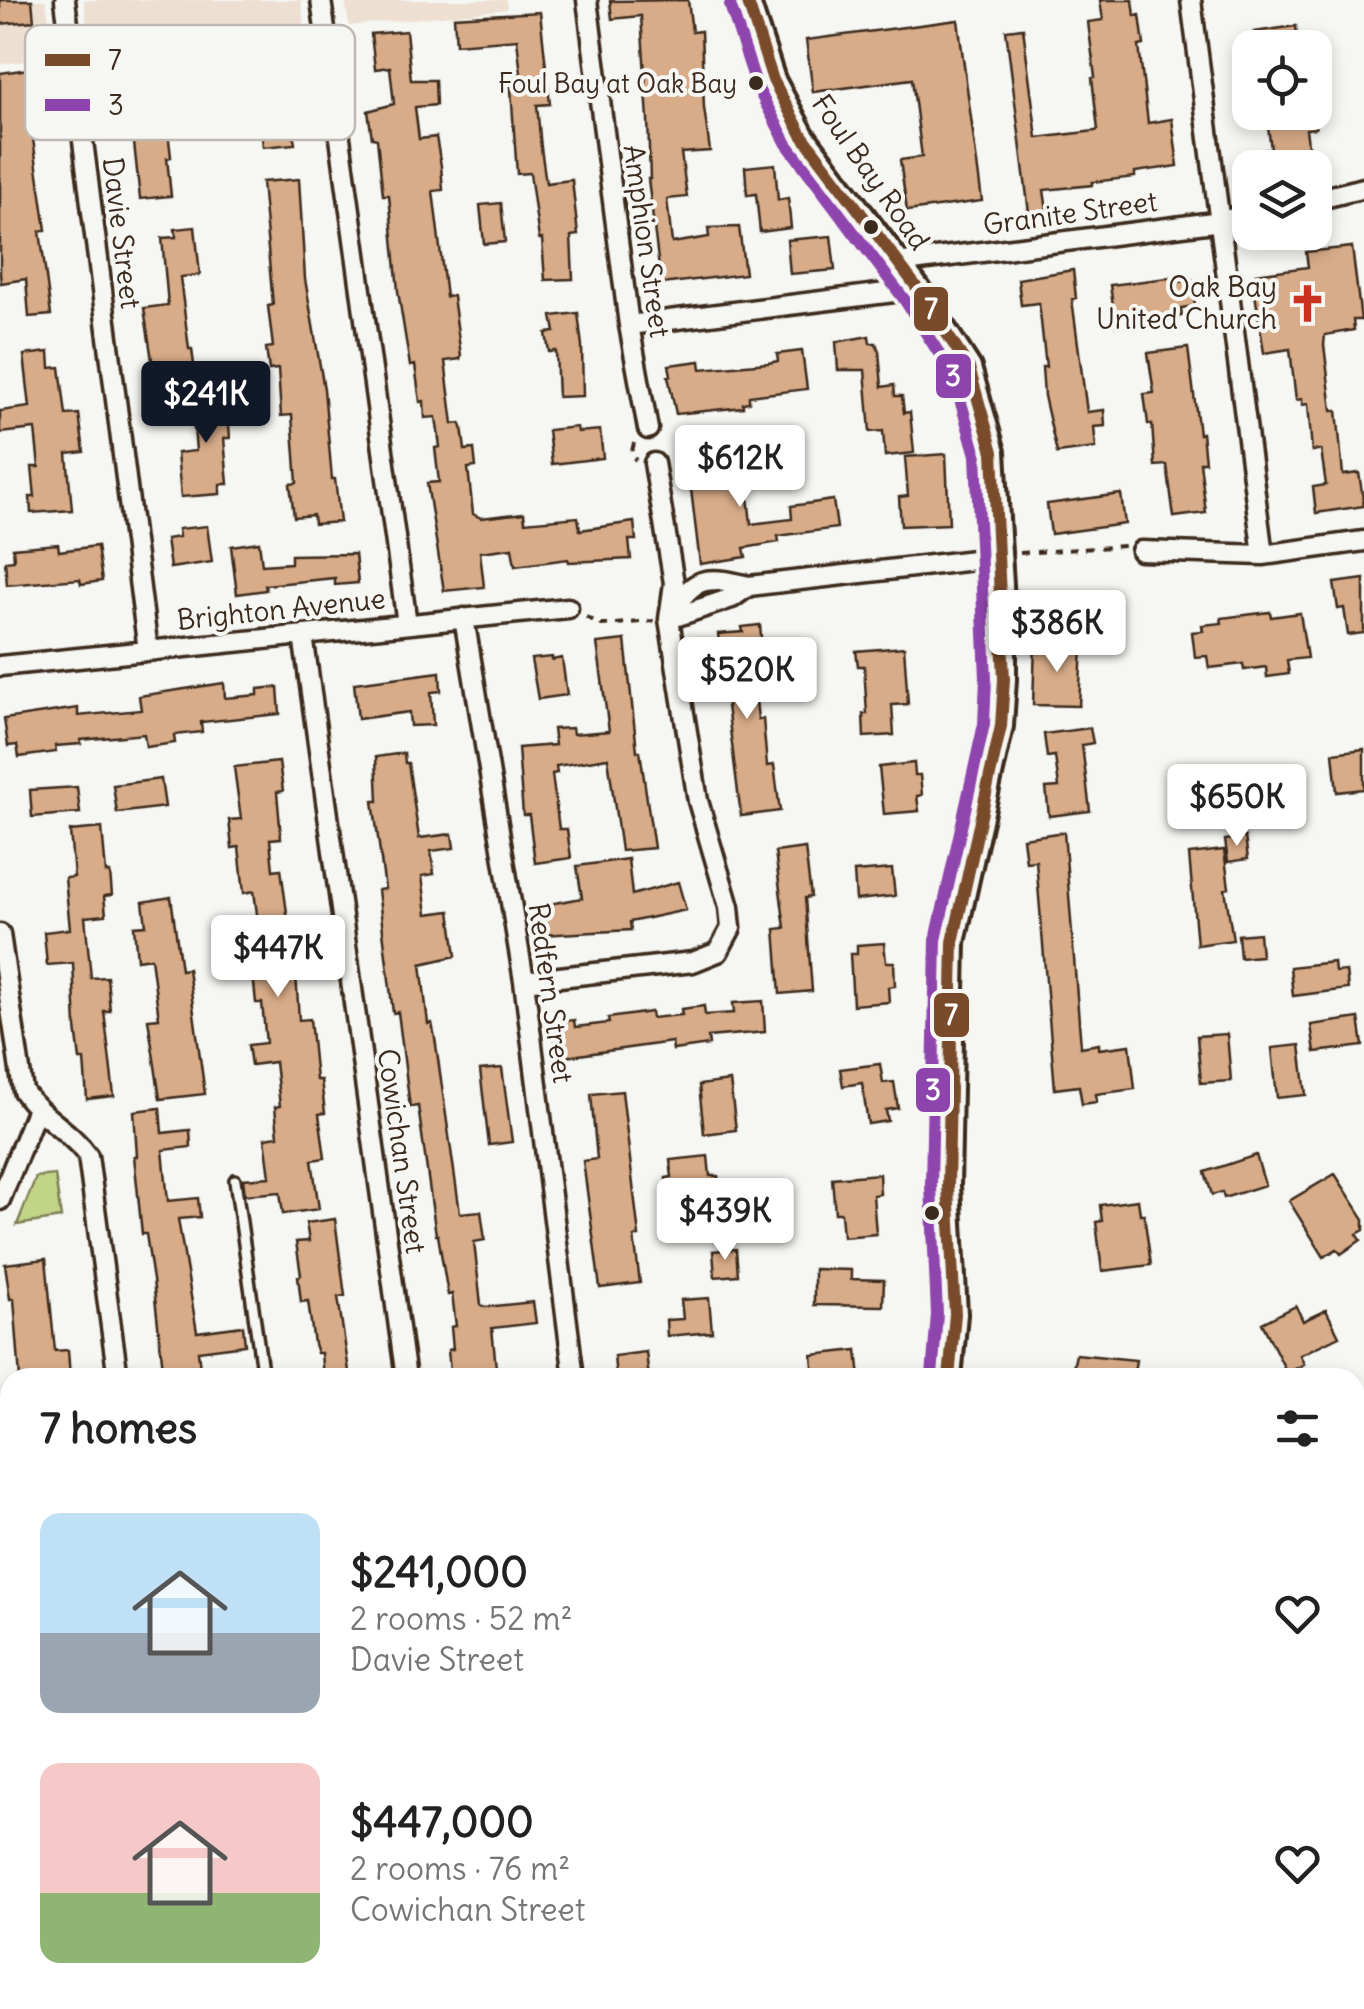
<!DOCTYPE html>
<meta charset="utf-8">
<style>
body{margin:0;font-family:Delius,sans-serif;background:#f6f6f6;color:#222;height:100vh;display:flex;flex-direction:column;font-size:38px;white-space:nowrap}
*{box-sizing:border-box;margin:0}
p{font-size:32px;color:#767676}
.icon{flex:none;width:55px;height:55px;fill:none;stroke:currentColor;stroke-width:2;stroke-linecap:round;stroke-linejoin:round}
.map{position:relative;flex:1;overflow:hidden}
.sheet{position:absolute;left:0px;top:1368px;width:1365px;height:642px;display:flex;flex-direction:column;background:#fff;border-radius:30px 30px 0 0;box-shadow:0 5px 15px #0003}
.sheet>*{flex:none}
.buttons{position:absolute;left:1232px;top:30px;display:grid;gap:20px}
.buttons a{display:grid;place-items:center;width:100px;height:100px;border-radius:20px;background:#fff;box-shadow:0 5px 15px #0003;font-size:50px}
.price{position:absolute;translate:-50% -85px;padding:0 22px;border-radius:10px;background:#fff;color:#222;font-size:32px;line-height:65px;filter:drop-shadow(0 2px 5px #0008)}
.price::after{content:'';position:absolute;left:50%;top:60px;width:30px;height:22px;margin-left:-15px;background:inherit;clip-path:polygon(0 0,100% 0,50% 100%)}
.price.selected{background:#111827;color:#fff}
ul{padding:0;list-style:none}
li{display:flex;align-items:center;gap:30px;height:250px;padding:0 40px}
li span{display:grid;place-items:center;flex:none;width:280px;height:200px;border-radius:20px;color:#555}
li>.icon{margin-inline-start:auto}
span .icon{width:120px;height:120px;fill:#fffc;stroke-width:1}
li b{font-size:42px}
h2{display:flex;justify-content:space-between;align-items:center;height:120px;padding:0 40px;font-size:42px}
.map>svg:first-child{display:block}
.built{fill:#ede0d2}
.green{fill:#c2d488;stroke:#7e7f53;stroke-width:2.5}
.building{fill:#d8ac89;stroke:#3b2a1e;stroke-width:2.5}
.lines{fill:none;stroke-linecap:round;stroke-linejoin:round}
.lane-casing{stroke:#3b2a1e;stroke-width:16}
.street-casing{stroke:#3b2a1e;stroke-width:25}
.secondary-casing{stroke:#3b2a1e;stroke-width:30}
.path{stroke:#3b2a1e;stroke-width:4;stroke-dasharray:8 8;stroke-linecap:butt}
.lane{stroke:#f6f6f2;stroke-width:9}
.street{stroke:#f6f6f2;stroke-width:18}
.secondary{stroke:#f6f6f2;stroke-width:22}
.bus-1-casing{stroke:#f6f6f2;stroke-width:20}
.bus-2-casing{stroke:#f6f6f2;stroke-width:20}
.bus-1{stroke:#7a4b2a;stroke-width:12}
.bus-2{stroke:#8e44ad;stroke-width:12}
.bus-dot{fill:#3b2a1e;stroke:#f6f6f2;stroke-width:4}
.labels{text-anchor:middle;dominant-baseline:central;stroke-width:8;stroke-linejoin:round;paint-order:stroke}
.bus-label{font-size:26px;fill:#3b2a1e;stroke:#f6f6f2;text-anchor:end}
.street-label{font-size:28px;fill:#3b2a1e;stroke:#f6f6f2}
.poi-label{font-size:28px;fill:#3b2a1e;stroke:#f6f6f2;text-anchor:end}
.key{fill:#f6f6f2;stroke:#beb9b2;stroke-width:2.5}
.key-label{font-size:28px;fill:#3b2a1e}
.line-badge{stroke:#f6f6f2;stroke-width:4}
.badge-label{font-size:28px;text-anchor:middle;font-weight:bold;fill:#fff}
</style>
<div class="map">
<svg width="1364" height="2009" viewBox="0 0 1364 2009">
<rect width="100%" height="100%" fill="#f6f6f2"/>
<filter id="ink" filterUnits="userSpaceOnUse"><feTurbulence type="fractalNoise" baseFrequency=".01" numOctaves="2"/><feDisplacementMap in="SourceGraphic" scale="20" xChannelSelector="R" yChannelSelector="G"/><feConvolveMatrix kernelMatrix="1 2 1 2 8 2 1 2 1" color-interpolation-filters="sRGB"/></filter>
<g filter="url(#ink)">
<path class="built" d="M0,0h46l8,58 -54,6z
M84,0h217l4,32 -215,26z
M345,0h161l1,9 -158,17z"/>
<path class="green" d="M55,1175l6,43 -44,7 19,-48z"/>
<path class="building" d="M0,0h32l2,21 -34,3z
M688,0l4,32 9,-1 3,77 6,43 -29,2 6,44 -20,2 5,44 37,-6 -1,-9 31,-1 6,47 -84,10 -13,-105h2l-2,-60 -7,-103 -29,3 -2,-18z
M1100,0h33l2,16 5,-1 4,30 -5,1 9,77 24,-4 6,47 -43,6v5l-43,5v3l-48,5 3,21 -18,2 -23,-183 17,-2 14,110 58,-7 3,-1 -6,-52 3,-1 -7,-55 15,-2z
M540,12l10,92 -13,1 4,43 5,35 26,-3 6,55 -7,1 2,43 -28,1 -3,-41h-3l-9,-66 -13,1 -7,-99 11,-1 -4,-35 -61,5 -2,-27z
M958,20l24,181 -75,10 -7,-51 22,-3 -10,-78 -99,13 -7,-52z
M1296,26l2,22h-42l-2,-16z
M406,31l5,49h24l1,25 -21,2 4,32 17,-2 5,29 2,24 -10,1 13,106 7,-1 8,60 -1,3 -15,2 8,63 7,-1 2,4 3,23 9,-1 2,18 -8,1 5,46 8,4 43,-5 1,9 53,-5 2,13 54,-8 2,18h-7l2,19 -62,3 -1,-3 -53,7 -3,-18 -32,4 4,35 -40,4 -17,-108 12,-1 -4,-34 5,-1 -4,-30 -11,1 -1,-17 -4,1 -5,-37 -5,1 -12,-75 -9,-96h-6l-6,-56 -5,-1 -4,-27 26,-7 -4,-37 -15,2 -4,-35z
M279,39l16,105 -32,3 -4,-38 -11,1 -5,-42 -5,1 -3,-24z
M177,51l5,34 -19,2 8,70 -4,1 4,38 -31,3 -9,-84 19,-3 -4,-36h-6l-2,-21z
M36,68l5,42 -12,1 17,119 -6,1 11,84 -22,2 -3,-38 -25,4 -1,-9v-201z
M1266,112h48l2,16 -10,1 5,39h-45l-2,-18 7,-1z
M775,164l3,36 10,-2 3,30 -31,4 -4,-38 -9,1 -2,-28z
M299,179l6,100 19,110 8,90h3l5,43 -26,2 -1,-9 -19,2 -4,-33 7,-1 -5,-68 -11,1 -3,-47 -9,1 -3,-22 7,-1 -5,-41 5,-1 -11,-123z
M501,203l4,39 -21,2 -4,-39z
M195,227l5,48 -20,2 9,72h3l4,31 -40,6 -12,-78 24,-3 -6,-67 14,-1 -1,-8z
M831,236l4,34 -45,4 -3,-34z
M1352,247l9,73h-8l1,10 -29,5 -1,10 8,65h5l6,65 16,-2 5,33 -48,7 -3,-26 13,-2 -5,-35 -9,1 -4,-47 -6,1v-6l-6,1 -6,-51 -26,4 -10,-66h2l-1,-13 53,-7 -2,-15z
M1073,270l3,28 -4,1 15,113 17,-2 1,16 -11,1 2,21 -39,5 -13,-57 -2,-29h4l-7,-64 -18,2 -3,-26z
M1177,277l1,5 14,-2 3,26 -14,2 1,8 -66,10 -6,-41z
M578,313l4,33 1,50 -25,1 -2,-46 -7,1 -3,-19 9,-1 -3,-16z
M869,336l1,7h6l3,8 3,36 12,-2 1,11h7l2,17 6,-1 4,41 -29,3 -2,-25 -13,1 -5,-62h-27l-2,-28z
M1188,348l11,86 3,-1 3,29h-5l6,51 -32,4 -7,-52 -12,1 -3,-42h-4l-4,-30 10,-1 -6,-40z
M802,351l5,38 -58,7v6l-6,1v4l-67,7 -8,-38 3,-1 -2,-10 31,-4 1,8 67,-6 10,-2 -1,-7z
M49,352l1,16 10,-1 6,48 13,-1 5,38 -17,2 5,56 -41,3 -1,-16h5l-3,-30h7l-4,-38 -35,4v-22l30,-4 -6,-52z
M226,388l4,50h-6l4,46h-8v10l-39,3 -4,-44 19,-2 -5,-60z
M577,427l1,5 22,-2 3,28 -51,6 -4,-34z
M743,450l8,74 41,-5 -1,-13 42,-6 4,28 -59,8 1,6 -35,6 2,9 -46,7 -13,-108z
M946,454l3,70 -48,2 -2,-29 9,-1 -3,-39z
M1121,494l4,30 -74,10 -4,-30z
M207,526l5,36 -42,6 -4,-29 13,-2 -1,-8z
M259,542l3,23 29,-2v-8l64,-1 3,29 -23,2v-7l-70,7 1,5 -29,4 -6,-48z
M58,544l1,7 38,-5 5,35 -21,3 -1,-5 -73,6 -2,-24 9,-1 -1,-12z
M1364,579v54l-16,2 -4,-27 -6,1 -4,-26z
M1270,612l1,5 29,-4 7,45 -20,2 2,14 -22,3 -1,-10 -22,3 -1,-6 -34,4 -2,-12 -12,1 -3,-25 11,-1 -1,-6 20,-2 -1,-5z
M760,625l3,38 -11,2 6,54h5l4,47 7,-1 6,46 -39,5 -23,-182 25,-2 -1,-5z
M625,640l12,111h3l14,97 -33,3 -13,-93 -52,8 1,7 -5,1 7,55h8l4,29 -36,5 -6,-48h-6l-5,-67 37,-3 -2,-16 19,-1 1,6 36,-3 -12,-88z
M1035,643l47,2 -3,61 -46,-1z
M904,647l4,57 -16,1 2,30 -30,2 -1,-23h4l-3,-48h-6l-2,-15z
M552,657v3l10,-2 5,37 -29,4 -7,-40z
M440,672l1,19 -10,1 2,33 -23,1 -1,-14 -51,7 -4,-36z
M224,683l1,15 33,-3v-6l20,-2 2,27 -79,8 1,10 -28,3 1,8 -29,4 -2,-13 -63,6v4l-26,2 1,6 -37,5 -2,-12 -9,1 -4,-27 74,-11v8l63,-6 -2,-14z
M1090,728l3,15 -11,2 8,66 -41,5 -3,-28 13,-1 -4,-31 -8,1 -3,-23z
M1364,749v40l-27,3 -4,-39z
M404,753l1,10h3l11,75 33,-4 2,14 -23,3 3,23 -12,2 5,38 23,-3 6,45 -35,8 7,60 4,-1 3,15 25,175 21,-2 4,29 -11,2 7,63 4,2 48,-5 3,21 -44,5 4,40h-3v10h-36l-1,-7 -6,1 -2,-22 5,-1 -2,-22 5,-1 -4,-32 -4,1 -10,-60h-2l-18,-129 -8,1 -12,-95 -5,1 -15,-123 7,-1 -12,-88h5l-2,-44z
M279,762l4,29 -6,1 4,46 -11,1 3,31 8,-1 10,73h3l5,78 11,-1 6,61h5l4,33 -6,1 6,44 -13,2 7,49 -36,5 -3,-22 -35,3 -2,-16 27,-2 -5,-39 13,-2 -3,-29 5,-1 -5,-44 -24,3 -3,-20 18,-2 -4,-40h-6l-6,-57 11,-1 -7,-54 -10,2 -5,-46 -7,1 -3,-28 12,-1 -7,-52z
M914,763l1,12h5l2,20 -5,1 2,15 -35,3 -5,-47z
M161,779l4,28 -48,6 -4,-28z
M77,787l3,26 -48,4 -2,-27z
M102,828l4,45h4l2,22 -8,1 2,19 -21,2 6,61 16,-1 3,34h-6l10,85 -27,3 -3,-39h-4l-4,-33 -3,-64 -26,2 -3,-33 26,-3 -5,-51 9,-1 -4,-46z
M1064,832l17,215 18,-3v5l31,-4 5,44 -39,5 1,8 -15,2 -3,-18 -24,3 -19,-228 -10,1 -3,-24z
M1245,837l3,22 -20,3 -3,-22z
M805,848l6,49 -6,1 7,93 -32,3 -5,-65 10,-1 -10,-76z
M1224,850l5,38 -4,1 8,51 -36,5 -8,-91z
M628,859l4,36 46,-13 8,28 -56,12 1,8 -90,5 -3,-29 44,-8 -5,-32z
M892,869l3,27 -39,4 -2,-28z
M171,897l10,73 7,-1 17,125 -45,5 -12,-80 11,-1 -8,-60 -14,2 -3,-34 12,-1 -3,-23z
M1259,933l2,23 -21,2 -2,-23z
M884,943l2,19h8l1,24 -7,1 1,15 -36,3 -3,-51h7v-9z
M1334,962l1,10 11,-1 2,18 -55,7 -3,-29z
M763,1001l2,31 -57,5 1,8 -36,5 -1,-8 -115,16 -4,-36 21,-2 1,7 34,-4 -1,-5 43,-6 1,6 30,-3 -1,-6 23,-3 1,9 29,-2 -1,-10z
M1359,1018l4,28 -48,6 -4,-27z
M1227,1034l4,47 -30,2 -4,-47z
M1300,1045l6,50 -29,3 -5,-50z
M880,1064l3,19 11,-1 4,26 -12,2 2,11 -20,3 -6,-41 -19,3 -3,-17z
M502,1068l10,74 -23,3 -9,-75z
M730,1081l6,49 -32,4 -5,-49z
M622,1091l17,145 -5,1 6,46 -40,5 -17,-127 14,-2 -6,-65z
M160,1108l2,25 28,-3 1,17 -28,3 5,51 30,-3 2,19 -22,2 19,113 46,-6 2,19 -47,6 2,18h-4v9h-32l-11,-98 -7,-46h-4l-8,-78h3l-3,-45z
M1256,1155l9,30 -41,13 -2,-6 -10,3 -7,-23z
M708,1156l2,20h8l2,16 -9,1 1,31 -32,4 -1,-11h-5l-2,-21h-4l-2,-18 6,-1 -2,-17z
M879,1174l1,20 -7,1 3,39 -33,3 -2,-24h-6l-3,-35z
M1335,1174l29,45v11l-7,4 4,6 -20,14 -4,-5 -13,8 -35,-56z
M1138,1200l2,14h4l7,51 -49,6 -6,-49 6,-1 -2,-16z
M335,1219l10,77 -7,1 12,81h-27l-2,-25h-4l-3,-9 -6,-43 -7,1 -3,-26 3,-1 -5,-33 13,-1 -3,-18z
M736,1249l2,26 -23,2 -2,-26z
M46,1259l9,92 13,-1 2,28h-50l-6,-79h-4l-5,-35z
M814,1269l37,1v9l33,1 -1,26 -69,-1z
M709,1298l3,34 -45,4 -1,-16 17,-1 -2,-19z
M1296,1306l7,15 23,-11 13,26 -39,19 4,9 -17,9 -25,-50z
M857,1350l3,28h-46l-2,-23z
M646,1352l3,26h-33l-2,-22z
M1076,1354l60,6 -3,18h-62z"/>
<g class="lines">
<defs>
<path id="lane" d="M235,1180l28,198
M171,2009l4,-9"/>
<path id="street" d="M65,0l83,651
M321,0l86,624
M587,0l42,325 19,104
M1191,0l72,555
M1315,200l49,-12
M897,263l324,-42 29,-7
M629,325l289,-36
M1141,551l122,4 101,-14
M674,610c20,-36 37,-33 75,-24l251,-29
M464,618l60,363 50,397
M669,619l63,-21 17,-12
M303,635l103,743
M0,666l568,-58
M0,934l23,157c18,27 47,39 65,65l30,222
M524,981l169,-19 25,-10 13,-24 -2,-21 -31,-106 -29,-182 5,-36 -20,-120
M0,1200l36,-89
M1355,1573l9,2
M409,2000l5,9
M1235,2000v9
M11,2009l3,-9
M300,2009l19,-9"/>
<path id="secondary" d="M747,0l26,80 29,55 116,154 51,79 24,84 11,183v44l-3,47 -48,216 -5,244 7,128 -6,64
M0,1668l10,4
M1355,1825h9
M800,2000v9"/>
</defs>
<use href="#lane" class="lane-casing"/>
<use href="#street" class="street-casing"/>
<use href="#secondary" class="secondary-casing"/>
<path class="path" d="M634,443l-3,12 5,5
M1020,553l105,-7
M586,617l16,8 52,-4"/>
<use href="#lane" class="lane"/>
<use href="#street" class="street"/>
<use href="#secondary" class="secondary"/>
<defs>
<path id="bus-1" d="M747,0l26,80 29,55 116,154 51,79 24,84 11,227 -3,47 -48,216 -5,244 7,128 -6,64"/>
<path id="bus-2" d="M730,5l27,82 30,57 117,155 49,76 23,80 10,223 -2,46 -48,216 -5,246 6,128 -5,62"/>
</defs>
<use href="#bus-1" class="bus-1-casing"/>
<use href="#bus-2" class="bus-2-casing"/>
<use href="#bus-1" class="bus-1"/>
<use href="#bus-2" class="bus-2"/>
</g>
</g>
<defs>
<symbol id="church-bare" viewBox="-9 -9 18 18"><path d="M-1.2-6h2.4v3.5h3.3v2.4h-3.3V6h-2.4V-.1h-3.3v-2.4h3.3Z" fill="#c8321e" stroke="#f6f6f2" stroke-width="2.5" paint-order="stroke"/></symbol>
</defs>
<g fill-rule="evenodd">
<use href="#church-bare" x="1280" y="276" width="55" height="55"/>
</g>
<g class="bus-dot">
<circle cx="756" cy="83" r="9"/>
<circle cx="871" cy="227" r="9"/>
<circle cx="932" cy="1213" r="9"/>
</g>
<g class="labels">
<g class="bus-label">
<text x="737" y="83">Foul Bay at Oak Bay</text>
</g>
<g class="street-label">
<text transform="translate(871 172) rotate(55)">Foul Bay Road</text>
<text transform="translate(1070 213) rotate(-8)">Granite Street</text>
<text transform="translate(122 233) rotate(83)">Davie Street</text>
<text transform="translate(647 241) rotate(82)">Amphion Street</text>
<text transform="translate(281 609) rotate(-6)">Brighton Avenue</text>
<text transform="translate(551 993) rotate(82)">Redfern Street</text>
<text transform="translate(402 1151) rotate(82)">Cowichan Street</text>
</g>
<g class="poi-label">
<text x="1277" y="287">Oak Bay<tspan x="1277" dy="32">United Church</tspan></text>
</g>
</g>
<rect x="25" y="25" width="330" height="115" rx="15" class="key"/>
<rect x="45" y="54" width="45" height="12" fill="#7a4b2a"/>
<rect x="45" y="99" width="45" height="12" fill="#8e44ad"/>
<g class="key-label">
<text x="108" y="70">7</text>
<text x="108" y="115">3</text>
</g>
<g class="line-badge">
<rect x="912" y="285" width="38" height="48" rx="10" fill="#7a4b2a"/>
<rect x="934" y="352" width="39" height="48" rx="10" fill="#8e44ad"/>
<rect x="932" y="991" width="39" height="48" rx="10" fill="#7a4b2a"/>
<rect x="914" y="1066" width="38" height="48" rx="10" fill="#8e44ad"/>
</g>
<g class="badge-label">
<text x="931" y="319">7</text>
<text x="953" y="386">3</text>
<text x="951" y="1025">7</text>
<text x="933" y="1100">3</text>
</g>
</svg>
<div class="buttons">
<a><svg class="icon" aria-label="locate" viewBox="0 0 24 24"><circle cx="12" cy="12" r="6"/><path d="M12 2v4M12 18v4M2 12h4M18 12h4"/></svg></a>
<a><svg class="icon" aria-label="layers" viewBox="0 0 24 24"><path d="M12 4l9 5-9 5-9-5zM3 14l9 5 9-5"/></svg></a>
</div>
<b class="price selected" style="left:206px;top:446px">$241K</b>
<b class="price" style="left:740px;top:510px">$612K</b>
<b class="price" style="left:1057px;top:675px">$386K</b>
<b class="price" style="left:747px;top:722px">$520K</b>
<b class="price" style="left:1237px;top:849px">$650K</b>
<b class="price" style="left:278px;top:1000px">$447K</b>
<b class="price" style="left:725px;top:1263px">$439K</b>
<section class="sheet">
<h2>7 homes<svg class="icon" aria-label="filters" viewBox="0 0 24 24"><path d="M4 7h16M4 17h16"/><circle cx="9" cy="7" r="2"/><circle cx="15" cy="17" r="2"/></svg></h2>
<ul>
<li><span style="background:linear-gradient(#bfe0f5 60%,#9aa5b1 0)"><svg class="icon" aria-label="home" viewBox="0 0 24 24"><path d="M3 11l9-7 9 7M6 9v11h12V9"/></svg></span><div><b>$241,000</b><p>2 rooms · 52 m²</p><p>Davie Street</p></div><svg class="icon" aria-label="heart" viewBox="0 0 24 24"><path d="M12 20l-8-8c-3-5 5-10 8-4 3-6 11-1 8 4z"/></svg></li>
<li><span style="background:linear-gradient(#f6c9c9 65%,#8fb573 0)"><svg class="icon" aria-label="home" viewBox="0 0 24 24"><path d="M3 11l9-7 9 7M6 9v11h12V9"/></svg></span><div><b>$447,000</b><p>2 rooms · 76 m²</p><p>Cowichan Street</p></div><svg class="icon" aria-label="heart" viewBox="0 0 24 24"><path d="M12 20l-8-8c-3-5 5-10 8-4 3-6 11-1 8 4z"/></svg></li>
</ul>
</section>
</div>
